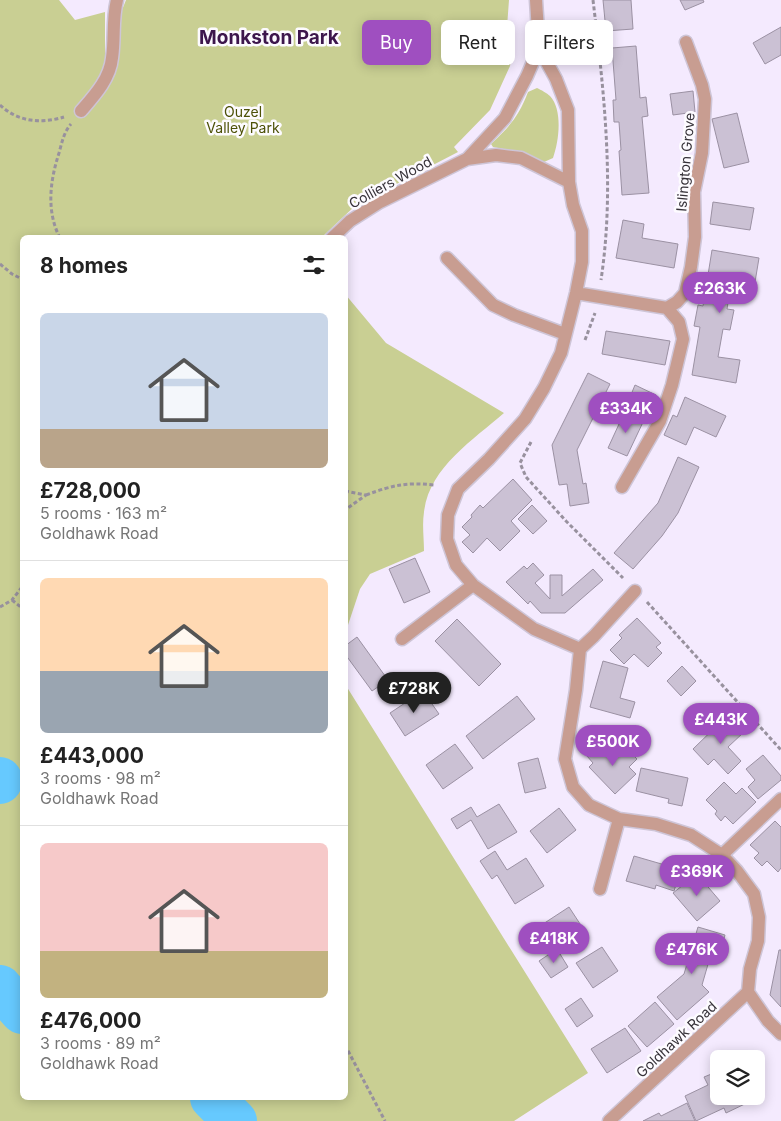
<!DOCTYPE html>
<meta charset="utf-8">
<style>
body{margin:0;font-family:Inter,sans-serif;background:#f6f6f6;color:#222;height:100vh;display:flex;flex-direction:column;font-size:19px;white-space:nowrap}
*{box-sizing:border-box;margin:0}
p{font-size:16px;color:#767676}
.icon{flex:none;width:28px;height:28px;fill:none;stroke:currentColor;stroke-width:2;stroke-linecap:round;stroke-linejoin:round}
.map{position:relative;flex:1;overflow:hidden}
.sheet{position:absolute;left:20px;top:235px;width:328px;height:865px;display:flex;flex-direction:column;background:#fff;border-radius:8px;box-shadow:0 2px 12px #0003}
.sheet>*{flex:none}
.guide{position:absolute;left:362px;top:20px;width:342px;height:45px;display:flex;gap:10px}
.controls{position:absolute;left:710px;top:1050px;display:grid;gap:10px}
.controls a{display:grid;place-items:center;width:55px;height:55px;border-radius:8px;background:#fff;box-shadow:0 2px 12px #0003;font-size:25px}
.price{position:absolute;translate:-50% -42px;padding:0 11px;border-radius:18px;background:#9f4fc0;color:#fff;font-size:16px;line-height:32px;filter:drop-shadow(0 1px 2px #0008)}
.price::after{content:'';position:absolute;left:50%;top:30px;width:15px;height:11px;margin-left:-8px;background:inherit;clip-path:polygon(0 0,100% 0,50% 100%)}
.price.active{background:#222;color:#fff}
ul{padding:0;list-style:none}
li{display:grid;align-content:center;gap:10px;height:265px;padding:0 20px}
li+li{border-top:1px solid #e0e0e0}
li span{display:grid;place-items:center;height:155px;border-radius:8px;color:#555}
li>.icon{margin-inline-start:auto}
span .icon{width:90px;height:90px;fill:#fffc;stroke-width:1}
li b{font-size:21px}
h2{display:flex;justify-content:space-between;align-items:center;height:60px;padding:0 20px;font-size:21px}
.pill{padding:0 18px;border-radius:8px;background:#fff;box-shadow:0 2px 12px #0003;font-size:18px;line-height:45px}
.pill.active{background:#9f4fc0;color:#fff}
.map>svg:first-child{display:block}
.green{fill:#c9cf93}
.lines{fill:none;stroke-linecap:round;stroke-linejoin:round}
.river{stroke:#66c9fe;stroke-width:44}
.building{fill:#cbc1d4;stroke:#9b91a3}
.lane-casing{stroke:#cec5d7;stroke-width:15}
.street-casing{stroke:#cec5d7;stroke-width:15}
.path{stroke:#98919e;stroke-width:3;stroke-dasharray:4 2.5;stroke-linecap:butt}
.lane{stroke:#c89d91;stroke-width:12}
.street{stroke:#c89d91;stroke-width:12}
.labels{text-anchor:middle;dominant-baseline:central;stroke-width:5;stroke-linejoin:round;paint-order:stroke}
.park-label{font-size:14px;fill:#4d5107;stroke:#fdfbff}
.street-label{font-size:14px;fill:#363239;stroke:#fdfbff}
.district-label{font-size:19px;font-weight:bold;fill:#3d164c;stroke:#fdfbff}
</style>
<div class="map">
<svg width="781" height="1121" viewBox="0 0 781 1121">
<rect width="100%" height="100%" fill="#f4eafe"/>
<path class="green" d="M0,0h59l16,20 30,-8v48l-6,20 -22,28 25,-13 13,-20 7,-65 4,-10h383l-2,27 8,9 -5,30 -20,44 -36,37 4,5 -102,53 -34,32 -300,1v860h323v-414l243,389 -74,48h-514z
M537,88c4,2 10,5 13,8 13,14 9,45 3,62l-9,4 -19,-9 -32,-6 -2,-3c19,-18 28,-28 37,-52z
M345,294l41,49 118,70c-31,27 -75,55 -80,99 -2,13 0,26 0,39l-54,23 -10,15 -15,45z"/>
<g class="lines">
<path class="river" d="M0,779v3
M0,987l22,25
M212,1098l23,23"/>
</g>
<path class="building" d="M603,0h28l2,29 -27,2z
M680,0h23l1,2 -19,8z
M781,27v28l-16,9 -12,-21z
M636,46l4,52 6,-1 2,19 -6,1 7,76 -27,2 -3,-44 2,-1 -2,-28h-5l-1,-22h3l-4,-52z
M693,91l2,21 -22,3 -3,-21z
M737,113l12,49 -25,6 -12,-49z
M713,202l41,6 -4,22 -40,-6z
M623,220l21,4 -2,14 36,6 -4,24 -58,-10z
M712,250l47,8 -4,24 -23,-4 -5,31 7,1 -4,20 -7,-1 -5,28 22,3 -4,23 -44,-8 8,-48 -6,-1 4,-21 5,1z
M606,331l64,10 -5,24 -63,-11z
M588,373l22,11 -33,66 6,34 3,-1 3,20 -19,3 -3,-22 -8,1 -7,-40z
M635,385l21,10 -8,16 -20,-9z
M685,397l41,19 -10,21 -22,-10 -8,18 -22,-10 9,-20 4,2z
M625,411l19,9 -17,36 -19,-8z
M678,457l21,10 -21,46 -16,23 -29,33 -19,-16 44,-50z
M513,479l19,21 -21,21 9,10 -20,20 -13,-13 -14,15 -11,-11 8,-7 -8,-8 10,-10 -1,-2 9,-10 3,3z
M532,505l15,16 -14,13 -15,-15z
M415,558l15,34 -26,11 -15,-34z
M533,563l11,12 -9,8 15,16v-24h12v21l31,-27 10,11 -38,33h-24l-11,-12 -2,3 -22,-22 18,-16 3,3z
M637,618l24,25 -5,4 6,6 -14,14 -14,-13 -10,10 -14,-14 12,-12 -3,-3z
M457,619l44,45 -22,22 -44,-45z
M357,637l31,43 -16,11 -27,-37v-8z
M603,661l25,7 -8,30 15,4 -5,16 -40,-11z
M682,666l14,15 -15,15 -14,-15z
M423,691l16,23 -34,22 -15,-23z
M517,696l18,23 -52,40 -17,-23z
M728,715l16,17 -16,15 13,14 -13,13 -14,-15 -6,6 -15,-16z
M455,744l18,24 -30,21 -17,-24z
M622,744l15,15 -8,8 7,7 -21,20 -26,-27 4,-4 -6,-7 9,-9 7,7 5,-5 4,4z
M763,755l18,21v4l-23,19 -10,-12 7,-7 -9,-11z
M538,758l8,30 -21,5 -7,-30z
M641,768l47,10 -6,28 -14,-3 1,-4 -33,-8z
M724,782l12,12 6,-6 14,14 -23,22 -8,-8 -4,5 -6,-7 2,-3 -11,-11z
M499,804l18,28 -29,17 -17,-29 -14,9 -6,-10 20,-12 6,10z
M559,808l17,22 -29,23 -17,-22z
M775,821l6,6v41l-3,4 -11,-11 -5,5 -8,-8 5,-5 -9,-8z
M495,851l12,19 19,-12 18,28 -29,18 -18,-29 -5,4 -12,-18z
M634,856l31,9 -1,2 16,5 -6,19 -18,-6 -1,4 -29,-8z
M697,874l23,27 -23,20 -24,-28z
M569,907l15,23 -26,17 -15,-23z
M698,927l27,8 -4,15 -8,-3 -11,38 7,7 -32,28 -20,-23 27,-23z
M602,947l16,24 -25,17 -17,-25z
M557,949l11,18 -17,11 -12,-17z
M779,950h2v57l-11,-12z
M581,998l12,18 -16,11 -12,-18z
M655,1002l19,22 -27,23 -19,-21z
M625,1028l16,23 -34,22 -16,-24z
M719,1071v25h30l2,5 -25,12 -2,-5 -28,13 -11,-25 23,-11 -4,-8z
M687,1103l8,18h-52l16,-8 2,3z"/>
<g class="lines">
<defs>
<path id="lane" d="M722,855l59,-56"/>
<path id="street" d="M536,0l3,48 17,31 12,31 1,72 4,23 9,26v31l-6,31 -15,60 -17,35 -19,31 -36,40 -31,30 -10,26 -1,24 9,26 17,20 61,44 46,20 -4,41 -11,69 8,28 16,18 30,14 37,5 35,11 31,20 15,16 17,23 5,23 -1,24 -8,28 -2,23 -139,129
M81,111c13,-15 29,-32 31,-53 3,-19 0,-39 5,-58
M467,159l29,-4 25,3 48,24
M332,238l18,-17 30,-19 87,-43 38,-41 22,-42 12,-28
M447,258l46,47 21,10 51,19
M576,293l91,15
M622,487l38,-66 12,-36 11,-46 -4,-17 -12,-14 10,-6 8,-9 6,-26 4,-30 -1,-45 8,-39 3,-54 -3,-14 -16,-43
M402,639l71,-54
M580,649l14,-13 41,-45
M600,889l19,-70
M748,992l20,29 13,13"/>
</defs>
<use href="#lane" class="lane-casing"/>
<use href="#street" class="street-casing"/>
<path class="path" d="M593,0c11,92 22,187 8,280
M0,105c18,17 41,19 64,12
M60,238c-14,-27 -10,-57 -1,-85 3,-11 5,-21 12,-29
M0,264l12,10 10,5
M585,340l10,-27
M531,442l-11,21 6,14 40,44 57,57
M345,491l21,4 -21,15
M366,495c27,-10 41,-13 68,-10
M12,600l10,8
M647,602l134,148
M0,607l12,-7 10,-13
M345,1045l40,76"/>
<use href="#lane" class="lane"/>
<use href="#street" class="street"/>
</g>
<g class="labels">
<g class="park-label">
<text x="243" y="111">Ouzel<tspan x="243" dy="16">Valley Park</tspan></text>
</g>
<g class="street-label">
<text transform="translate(685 162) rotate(-85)">Islington Grove</text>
<text transform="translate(390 182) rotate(-29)">Colliers Wood</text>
<text transform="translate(676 1039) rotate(-43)">Goldhawk Road</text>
</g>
<g class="district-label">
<text x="269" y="37">Monkston Park</text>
</g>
</g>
</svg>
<div class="controls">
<a><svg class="icon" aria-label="layers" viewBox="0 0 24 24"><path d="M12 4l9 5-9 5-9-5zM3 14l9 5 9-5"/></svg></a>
</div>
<b class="price" style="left:720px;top:314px">£263K</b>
<b class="price" style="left:626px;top:434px">£334K</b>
<b class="price active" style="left:414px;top:714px">£728K</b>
<b class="price" style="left:721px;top:745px">£443K</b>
<b class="price" style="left:613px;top:767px">£500K</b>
<b class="price" style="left:697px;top:897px">£369K</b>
<b class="price" style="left:554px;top:964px">£418K</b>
<b class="price" style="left:692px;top:975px">£476K</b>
<div class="guide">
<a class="pill active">Buy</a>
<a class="pill">Rent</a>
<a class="pill">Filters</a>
</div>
<section class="sheet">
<h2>8 homes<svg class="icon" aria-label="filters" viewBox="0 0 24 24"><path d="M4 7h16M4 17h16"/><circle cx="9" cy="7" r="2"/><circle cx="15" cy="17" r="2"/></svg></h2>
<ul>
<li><span style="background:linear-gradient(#c9d6e8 75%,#b9a48a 0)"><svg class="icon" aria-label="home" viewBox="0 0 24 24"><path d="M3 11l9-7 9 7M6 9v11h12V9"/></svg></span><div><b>£728,000</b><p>5 rooms · 163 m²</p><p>Goldhawk Road</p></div></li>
<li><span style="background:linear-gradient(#ffd9b3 60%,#9aa5b1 0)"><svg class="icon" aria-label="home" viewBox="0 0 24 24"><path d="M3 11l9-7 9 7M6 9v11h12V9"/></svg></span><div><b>£443,000</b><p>3 rooms · 98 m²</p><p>Goldhawk Road</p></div></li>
<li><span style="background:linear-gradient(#f6c9c9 70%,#c2b280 0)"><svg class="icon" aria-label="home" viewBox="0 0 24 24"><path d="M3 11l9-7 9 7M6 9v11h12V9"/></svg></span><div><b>£476,000</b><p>3 rooms · 89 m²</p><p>Goldhawk Road</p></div></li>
</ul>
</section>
</div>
